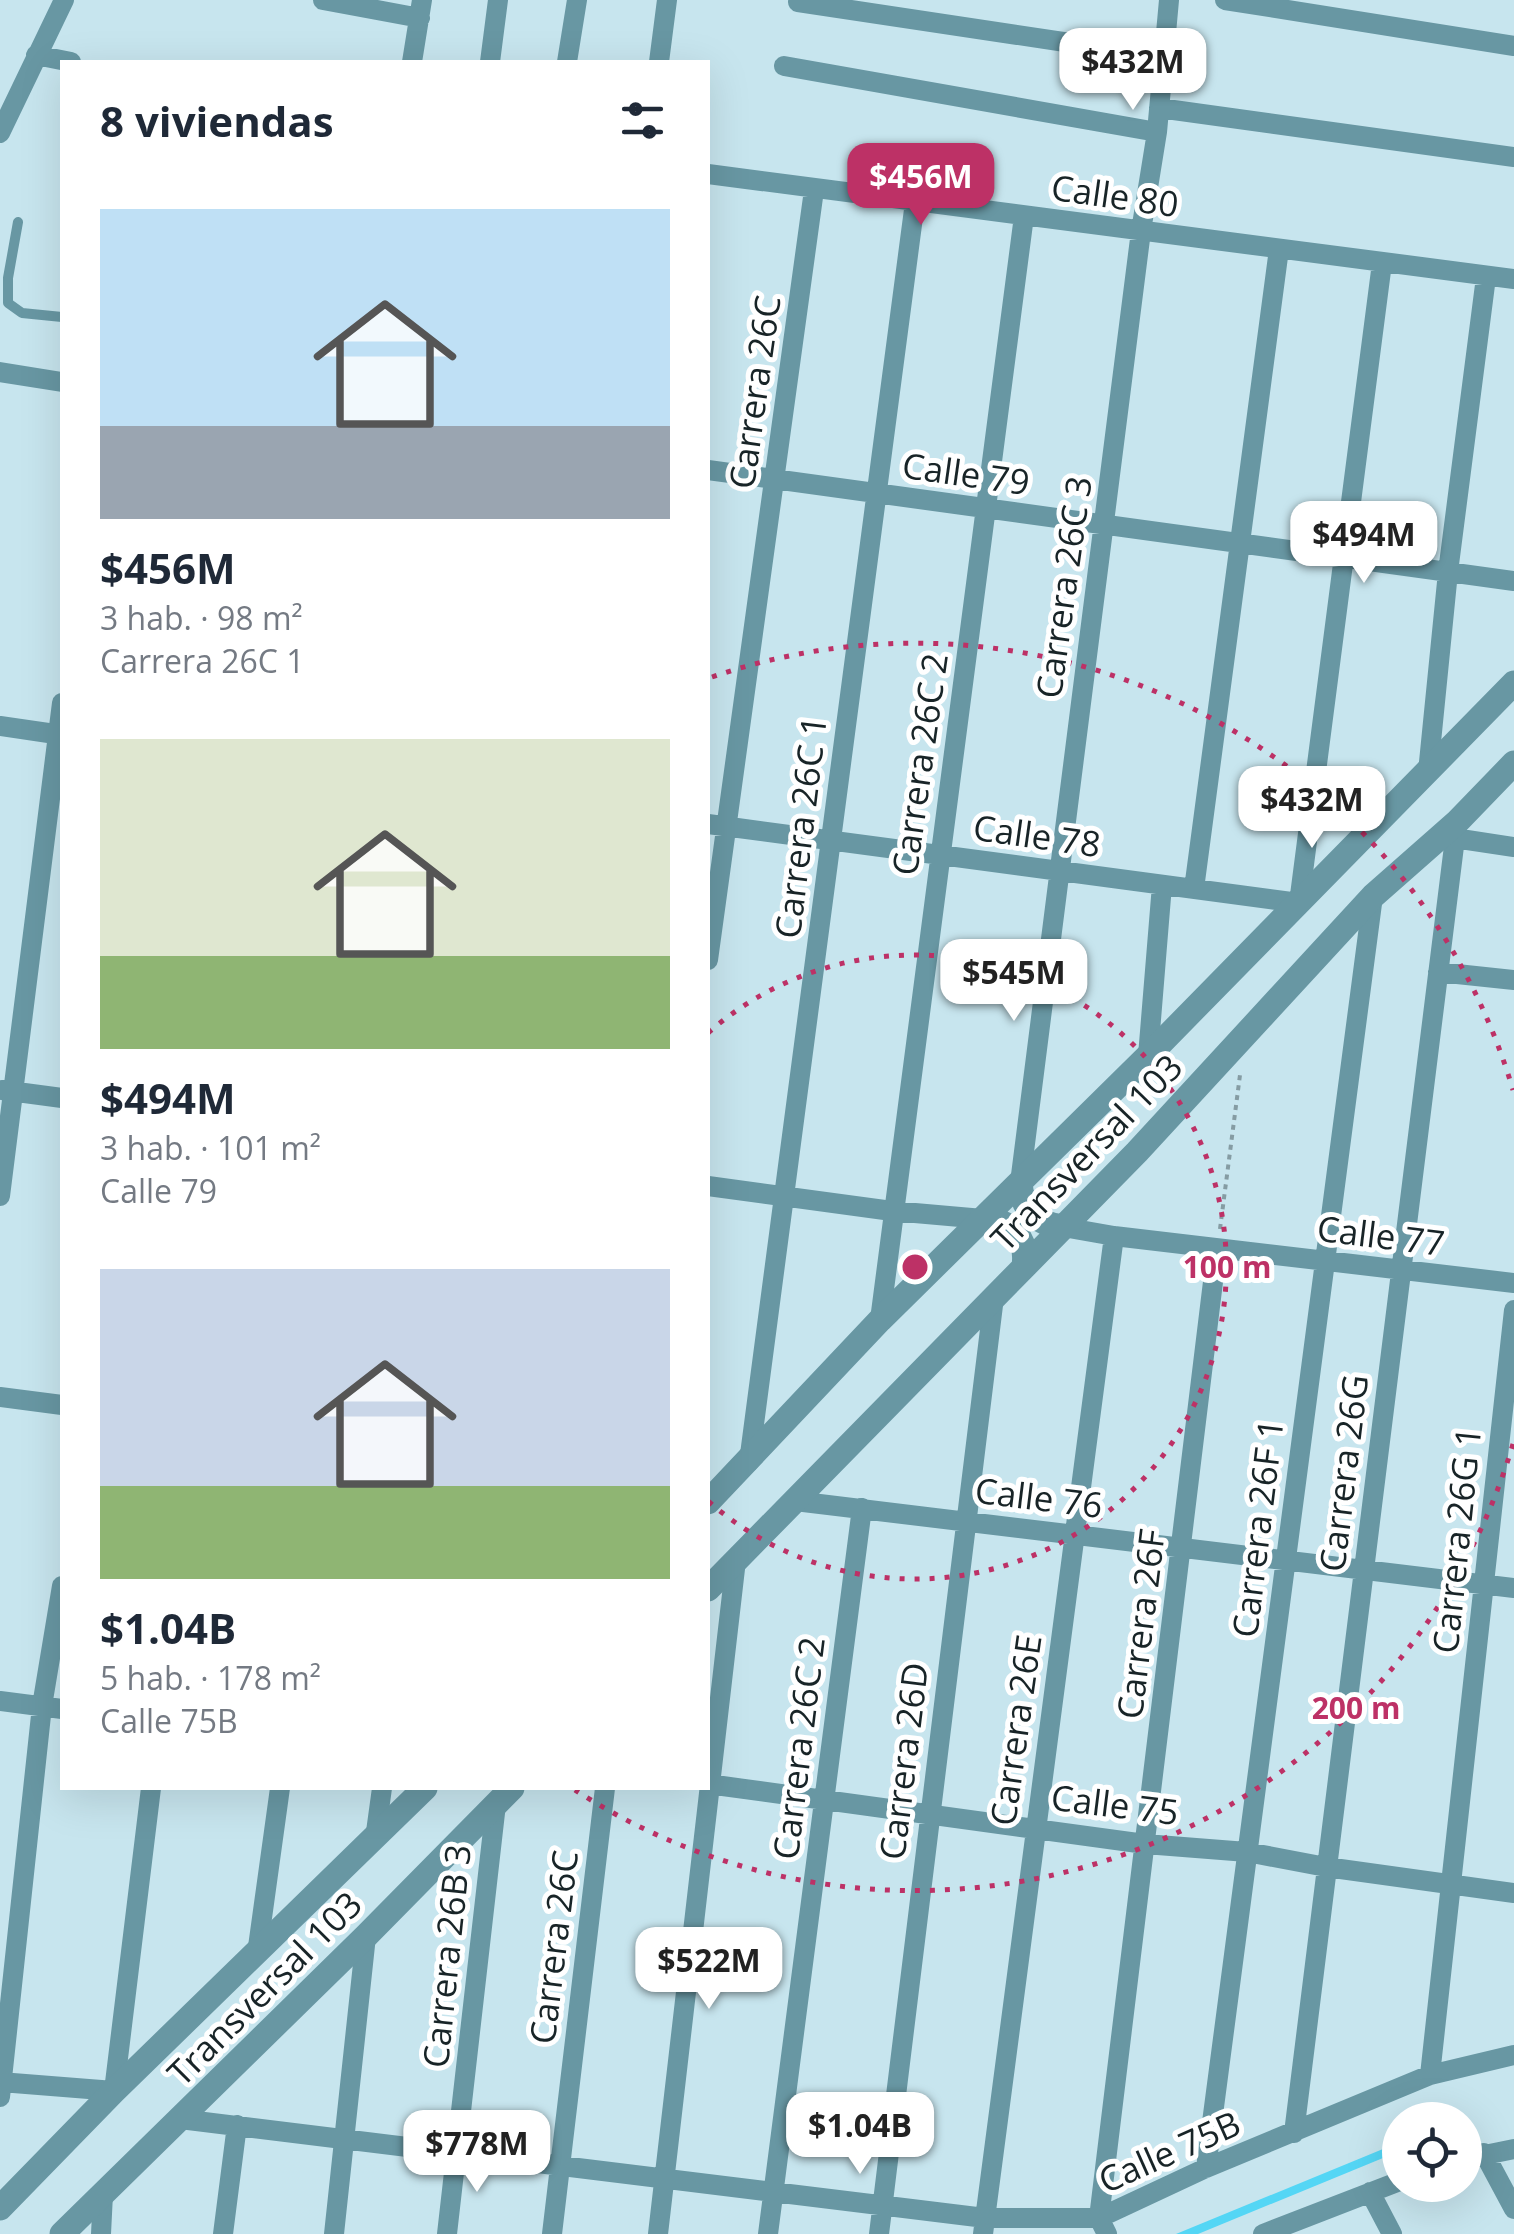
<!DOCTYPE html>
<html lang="es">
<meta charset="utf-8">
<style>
body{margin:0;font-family:"Open Sans",sans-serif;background:#f2f2f3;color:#1f2937;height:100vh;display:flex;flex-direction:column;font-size:38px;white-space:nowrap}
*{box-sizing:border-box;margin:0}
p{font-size:32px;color:#747a83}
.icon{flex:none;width:55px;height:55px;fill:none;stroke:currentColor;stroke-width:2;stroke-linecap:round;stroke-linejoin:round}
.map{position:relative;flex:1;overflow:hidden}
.drawer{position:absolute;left:60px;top:60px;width:650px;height:1730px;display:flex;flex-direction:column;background:#fff;border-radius:0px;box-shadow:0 10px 40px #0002}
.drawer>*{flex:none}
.tools{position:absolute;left:1382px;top:2102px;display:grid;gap:20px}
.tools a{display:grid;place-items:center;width:100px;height:100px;border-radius:50%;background:#fff;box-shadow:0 10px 40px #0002;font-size:50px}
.price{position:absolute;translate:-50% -85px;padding:0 22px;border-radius:20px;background:#fff;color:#222;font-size:32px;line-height:65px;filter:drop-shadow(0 2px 5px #0008)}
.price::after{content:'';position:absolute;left:50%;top:60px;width:30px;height:22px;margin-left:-15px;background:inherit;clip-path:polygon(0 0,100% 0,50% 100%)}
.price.active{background:#bd3166;color:#fff}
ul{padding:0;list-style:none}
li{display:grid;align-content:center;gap:20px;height:530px;padding:0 40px}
li span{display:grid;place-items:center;height:310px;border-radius:0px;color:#555}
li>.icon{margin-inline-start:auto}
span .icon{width:180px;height:180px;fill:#fffc;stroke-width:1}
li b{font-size:42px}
h2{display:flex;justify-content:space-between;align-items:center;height:120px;padding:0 40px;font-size:42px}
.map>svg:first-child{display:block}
.water{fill:#54d6f5}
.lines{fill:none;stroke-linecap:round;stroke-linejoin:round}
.path{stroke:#859ca3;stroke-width:4;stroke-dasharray:5 5;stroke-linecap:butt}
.service{stroke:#6897a3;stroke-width:10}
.minor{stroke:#6897a3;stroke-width:20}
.tertiary{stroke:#6897a3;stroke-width:25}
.ring{fill:none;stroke:#bd3166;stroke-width:5;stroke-dasharray:5 10}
.labels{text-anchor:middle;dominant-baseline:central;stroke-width:10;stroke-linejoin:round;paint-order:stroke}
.street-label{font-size:35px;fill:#182427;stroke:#fff}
.centre{fill:#bd3166;stroke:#fff;stroke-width:5}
.ring-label{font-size:30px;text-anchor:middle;font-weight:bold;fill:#bd3166;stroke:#fff;stroke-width:10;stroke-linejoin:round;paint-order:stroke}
</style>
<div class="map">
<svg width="1514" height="2234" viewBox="0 0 1514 2234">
<rect width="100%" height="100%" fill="#c7e5ee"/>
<path class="water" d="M1400,2142v9l-202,83h-22z"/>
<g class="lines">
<path class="path" d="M1220,1229l20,-154"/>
<path class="service" d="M18,222l-10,56v25l14,10 40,4"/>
<path class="minor" d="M323,0l97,18
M1225,0l289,46
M798,2l366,55
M36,55l35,7
M412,62l10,-62
M490,62l8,-62
M567,62l10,-62
M659,62l8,-62
M784,66l373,66
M1159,108l355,49
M0,133l64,-133
M708,174l806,105
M0,372l62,10
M708,470l806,111
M0,726l62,9
M1428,772l20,-200 38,-295
M708,824l591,79 83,-640
M1454,838l60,9
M1194,889l85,-640
M708,960l106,-770
M1438,972l76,8
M1148,1056l14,-171
M2,1090l60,8
M1020,1183l121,-952 16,-99 12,-132
M708,1186l184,25 91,8
M0,1196l62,-493
M1063,1227l51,9 400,47
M880,1320l144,-1104
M0,1397l62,8
M749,1462l166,-1260
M795,1501l719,87
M0,1701l62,8
M708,1784l437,60 102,8 79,15 188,26
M375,1839l7,-51
M257,1954l23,-166
M1430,2075l84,-765
M0,2082l114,9 37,-303
M0,2097l42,-391 20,-120
M180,2119l805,99h114l107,-50 224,-93 84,-20
M1294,2133l163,-1311
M1484,2153l30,56
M1465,2159l49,-10
M1206,2168l167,-1272
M1370,2192l22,42
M101,2234l2,-40
M223,2234l14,-109
M334,2234l32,-298
M447,2234l49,-430
M552,2234l53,-446
M658,2234l78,-674
M768,2234l94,-726
M879,2234l115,-937
M983,2234l131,-998
M1107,2234l-8,-16 118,-969
M1263,2234l137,-53"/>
<path class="tertiary" d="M1020,1183c2,26 16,41 43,44
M983,1219c28,1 45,19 41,47
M708,1502l172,-182 268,-264 366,-373
M708,1589l429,-437 236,-256 84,-74 57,-59
M0,2208l114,-117 311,-303
M62,2234l304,-298 146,-148"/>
</g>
<g class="ring">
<path d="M708 1033A312 312 0 1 1 708 1501"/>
<path d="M1513 1444A624 624 0 0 1 575 1790M712 677A624 624 0 0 1 1513 1090"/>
</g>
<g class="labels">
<g class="street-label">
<text transform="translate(1115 195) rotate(8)">Calle 80</text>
<text transform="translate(754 392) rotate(-82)">Carrera 26C</text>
<text transform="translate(966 473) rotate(8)">Calle 79</text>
<text transform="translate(1063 587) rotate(-82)">Carrera 26C 3</text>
<text transform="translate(919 764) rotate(-82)">Carrera 26C 2</text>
<text transform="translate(800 827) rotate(-83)">Carrera 26C 1</text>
<text transform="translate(1037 835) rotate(8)">Calle 78</text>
<text transform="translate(1086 1152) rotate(-46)">Transversal 103</text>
<text transform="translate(1381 1235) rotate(7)">Calle 77</text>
<text transform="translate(1343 1473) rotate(-83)">Carrera 26G</text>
<text transform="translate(1039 1497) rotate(7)">Calle 76</text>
<text transform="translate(1257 1528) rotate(-83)">Carrera 26F 1</text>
<text transform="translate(1456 1540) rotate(-84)">Carrera 26G 1</text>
<text transform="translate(1140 1624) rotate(-83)">Carrera 26F</text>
<text transform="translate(1015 1730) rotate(-82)">Carrera 26E</text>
<text transform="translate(798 1748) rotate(-83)">Carrera 26C 2</text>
<text transform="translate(903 1761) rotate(-83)">Carrera 26D</text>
<text transform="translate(1115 1804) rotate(7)">Calle 75</text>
<text transform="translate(553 1947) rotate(-83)">Carrera 26C</text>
<text transform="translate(446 1956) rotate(-84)">Carrera 26B 3</text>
<text transform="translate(264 1988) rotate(-45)">Transversal 103</text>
<text transform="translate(1169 2151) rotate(-24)">Calle 75B</text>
</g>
</g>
<circle cx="915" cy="1267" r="15" class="centre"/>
<g class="ring-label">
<text x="1227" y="1278">100 m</text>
<text x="1356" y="1719">200 m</text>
</g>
</svg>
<div class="tools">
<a><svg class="icon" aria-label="locate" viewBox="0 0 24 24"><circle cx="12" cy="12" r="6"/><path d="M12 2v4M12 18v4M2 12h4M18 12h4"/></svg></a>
</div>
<b class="price" style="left:1133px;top:113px">$432M</b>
<b class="price active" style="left:921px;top:228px">$456M</b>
<b class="price" style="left:1364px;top:586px">$494M</b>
<b class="price" style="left:1312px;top:851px">$432M</b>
<b class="price" style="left:1014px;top:1024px">$545M</b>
<b class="price" style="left:709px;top:2012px">$522M</b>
<b class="price" style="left:860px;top:2177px">$1.04B</b>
<b class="price" style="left:477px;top:2195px">$778M</b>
<section class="drawer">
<h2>8 viviendas<svg class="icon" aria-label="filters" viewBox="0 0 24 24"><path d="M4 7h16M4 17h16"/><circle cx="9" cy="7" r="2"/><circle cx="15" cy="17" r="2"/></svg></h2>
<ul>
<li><span style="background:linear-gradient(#bfe0f5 70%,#9aa5b1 0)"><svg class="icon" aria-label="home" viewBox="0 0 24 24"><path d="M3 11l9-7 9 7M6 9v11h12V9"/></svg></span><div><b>$456M</b><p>3 hab. · 98 m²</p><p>Carrera 26C 1</p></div></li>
<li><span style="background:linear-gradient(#dfe7d0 70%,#8fb573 0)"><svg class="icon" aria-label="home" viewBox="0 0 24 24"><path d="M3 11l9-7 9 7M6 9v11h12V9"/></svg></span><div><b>$494M</b><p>3 hab. · 101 m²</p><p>Calle 79</p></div></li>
<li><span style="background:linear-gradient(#c9d6e8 70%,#8fb573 0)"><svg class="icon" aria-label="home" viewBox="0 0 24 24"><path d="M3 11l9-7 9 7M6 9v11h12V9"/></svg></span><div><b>$1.04B</b><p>5 hab. · 178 m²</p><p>Calle 75B</p></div></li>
</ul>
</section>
</div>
